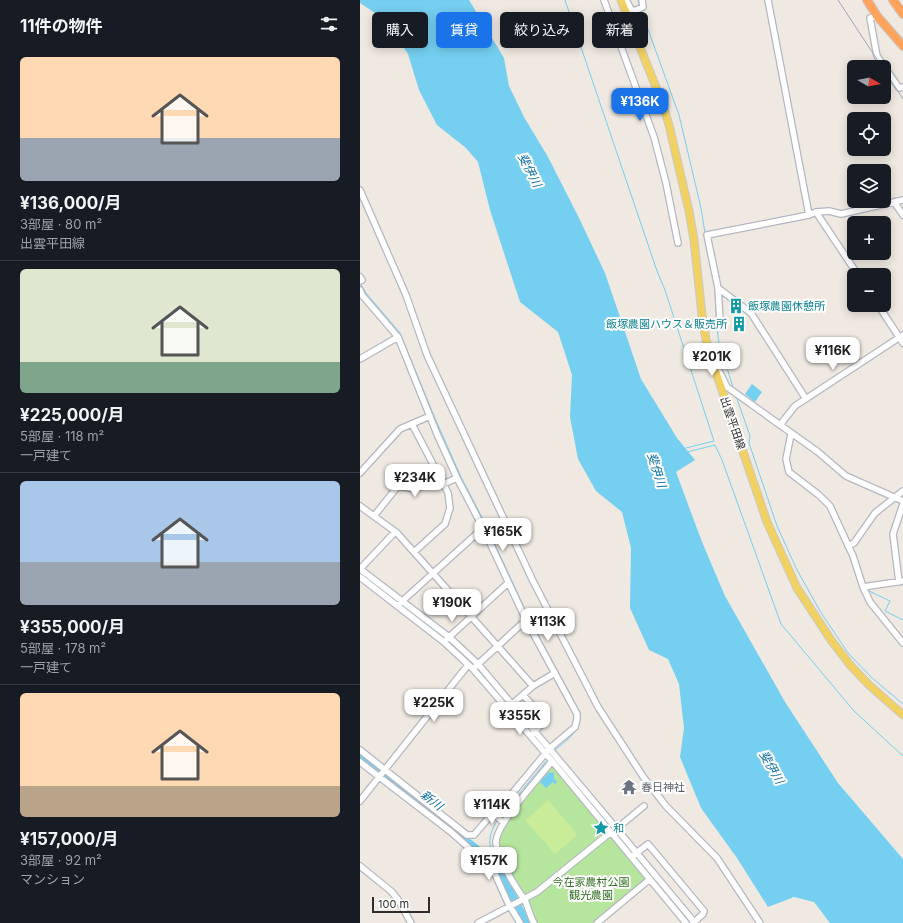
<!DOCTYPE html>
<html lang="ja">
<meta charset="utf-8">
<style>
body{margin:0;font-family:Inter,"Noto Sans JP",sans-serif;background:#20242c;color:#f1f3f6;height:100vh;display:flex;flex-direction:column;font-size:15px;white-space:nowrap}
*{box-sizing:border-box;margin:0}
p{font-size:13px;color:#9ea1a6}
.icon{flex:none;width:22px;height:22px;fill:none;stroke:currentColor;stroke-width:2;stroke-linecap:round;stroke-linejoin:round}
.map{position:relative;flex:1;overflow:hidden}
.panel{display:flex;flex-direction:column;background:#171b24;width:360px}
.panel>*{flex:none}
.hud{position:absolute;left:12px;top:12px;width:380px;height:36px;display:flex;gap:8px}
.needle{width:26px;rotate:99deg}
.controls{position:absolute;left:487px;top:60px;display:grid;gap:8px}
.controls a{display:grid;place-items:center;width:44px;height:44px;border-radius:6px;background:#171b24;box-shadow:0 2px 10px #0003;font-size:20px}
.scale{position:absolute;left:12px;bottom:10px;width:58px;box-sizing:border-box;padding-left:4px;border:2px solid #2e2e2e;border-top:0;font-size:11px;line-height:14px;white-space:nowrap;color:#2e2e2e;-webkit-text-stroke:3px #fff;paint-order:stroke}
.price{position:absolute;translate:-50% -34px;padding:0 9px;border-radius:8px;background:#fff;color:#222;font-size:13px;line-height:26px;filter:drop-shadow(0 1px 2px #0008)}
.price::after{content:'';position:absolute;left:50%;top:24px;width:12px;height:9px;margin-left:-6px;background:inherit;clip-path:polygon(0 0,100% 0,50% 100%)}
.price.on{background:#1a73e8;color:#fff}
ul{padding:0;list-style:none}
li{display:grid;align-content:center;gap:8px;height:212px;padding:0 20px}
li+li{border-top:1px solid #363941}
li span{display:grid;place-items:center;height:124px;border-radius:6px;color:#555}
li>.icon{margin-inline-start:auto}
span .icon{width:72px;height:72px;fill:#fffc;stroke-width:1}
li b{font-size:17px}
h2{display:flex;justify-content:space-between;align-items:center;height:48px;padding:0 20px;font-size:17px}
.chip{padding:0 14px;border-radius:6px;background:#171b24;box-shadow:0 2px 10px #0003;font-size:14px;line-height:36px}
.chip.on{background:#1a73e8;color:#fff}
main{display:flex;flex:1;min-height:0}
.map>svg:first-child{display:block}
.green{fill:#b6e59e}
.pitch{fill:#c9ec9a}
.water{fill:#75cff0}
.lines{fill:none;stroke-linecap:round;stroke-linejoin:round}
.stream{stroke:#75cff0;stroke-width:1}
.river{stroke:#75cff0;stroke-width:7}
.minor-casing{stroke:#b4b7c1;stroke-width:8}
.major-casing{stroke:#c9c9c9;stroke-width:9}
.highway-casing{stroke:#c9c9c9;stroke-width:10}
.minor{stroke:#fff;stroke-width:5.5}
.major{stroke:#f2d163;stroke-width:7}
.highway{stroke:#ffa35c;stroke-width:8}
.rail{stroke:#a3a6b8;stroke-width:1}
.labels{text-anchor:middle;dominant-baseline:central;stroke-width:4;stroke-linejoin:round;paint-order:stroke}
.culture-label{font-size:11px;fill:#0d838f;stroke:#fff;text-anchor:start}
.street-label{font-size:11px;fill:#2e2e2e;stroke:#fff}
.worship-label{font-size:11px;fill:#5b616d;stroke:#fff;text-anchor:start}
.park-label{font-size:11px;fill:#2c6e1b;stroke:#fff}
.water-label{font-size:12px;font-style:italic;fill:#0d6fa3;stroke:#fff}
</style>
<main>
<section class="panel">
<h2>11件の物件<svg class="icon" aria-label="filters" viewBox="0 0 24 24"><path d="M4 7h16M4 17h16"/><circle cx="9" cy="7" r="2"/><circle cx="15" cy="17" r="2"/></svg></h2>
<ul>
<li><span style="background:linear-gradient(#ffd9b3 65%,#9aa5b1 0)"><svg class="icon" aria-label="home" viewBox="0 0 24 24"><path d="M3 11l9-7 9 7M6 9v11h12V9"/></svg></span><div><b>¥136,000/月</b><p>3部屋 · 80 m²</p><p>出雲平田線</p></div></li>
<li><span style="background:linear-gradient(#dfe7d0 75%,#7fa58c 0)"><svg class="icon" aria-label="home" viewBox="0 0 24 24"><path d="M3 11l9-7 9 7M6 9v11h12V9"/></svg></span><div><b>¥225,000/月</b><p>5部屋 · 118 m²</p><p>一戸建て</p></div></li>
<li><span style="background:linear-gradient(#a9c7e8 65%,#9aa5b1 0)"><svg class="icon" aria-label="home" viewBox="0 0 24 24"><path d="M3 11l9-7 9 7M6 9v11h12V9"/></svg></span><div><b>¥355,000/月</b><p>5部屋 · 178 m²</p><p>一戸建て</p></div></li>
<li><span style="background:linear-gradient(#ffd9b3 75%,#b9a48a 0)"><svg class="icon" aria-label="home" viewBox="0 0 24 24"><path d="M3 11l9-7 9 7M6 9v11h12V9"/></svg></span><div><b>¥157,000/月</b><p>3部屋 · 92 m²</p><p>マンション</p></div></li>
</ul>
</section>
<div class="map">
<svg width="543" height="923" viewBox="0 0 543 923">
<rect width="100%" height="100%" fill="#efe9e1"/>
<path class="green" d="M190,766h3l47,57 4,7 -1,3 -60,51 -19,11c-11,-14 -28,-41 -25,-59 2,-15 40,-56 51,-70z
M249,838h3c11,15 24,27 36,42l-53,43h-59l-9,-20 1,-3 8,-4 59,-49 1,1z"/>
<path class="pitch" d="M188,800l28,33v3l-21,18 -29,-33 1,-2z"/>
<path class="water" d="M0,0h109l35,58 5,28 15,31 24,40 31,61 26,55 36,106 36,59 18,22 -19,12 26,70 23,54 60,106 53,81 65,76v64h-73l-16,-21 -20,-5 -26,10 -31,-49 -36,-50 -21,-51 4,-29 -5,-44 -11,-25 -19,-9 -19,-42 1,-60 -9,-36 -26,-21 -18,-32 -8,-42 2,-42 -14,-43 -38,-30 -30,-92 -12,-48 -12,-14 -29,-23 -18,-35 -11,-36 -24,-35 -24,-16z
M392,384l10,8 -7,10 -10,-8z
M193,772l1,1v5l3,4 -2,2 -2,-2 -7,6 -6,-6 8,-9z"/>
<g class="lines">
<path class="stream" d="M205,0l92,271 8,19 49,151 -28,7
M278,0l1,5
M281,10l38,105 22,93 4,25
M0,283l6,10 34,40 34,83 27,61 24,46 44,95 50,93c5,18 -12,29 -24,39
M355,289l2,40 2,14 15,47
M376,396l14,40 -1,7 28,83 20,44 23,41 28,42 23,24 32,27
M327,452l28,-7 7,15 59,164 73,87 49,45
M487,549l7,17
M507,590l23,11 -5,10 18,9
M182,744l4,6
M188,752l14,16
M140,817l48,-58
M137,821c-11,17 -8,27 0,45"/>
<path class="river" d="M0,757l116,91 21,18 30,57"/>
<defs>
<path id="minor" d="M244,0l50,137 12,46 12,60
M266,0l5,9 3,2 9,-4 -1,-7
M408,0l41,215
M517,16l-7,2 7,38 22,32 4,-1
M0,190l46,105 21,60 105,224 66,128 46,71 22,28 51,52 43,65
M534,202l9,13
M456,212l42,63
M0,277l2,3 -2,1
M358,288l33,25 55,86
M0,290l2,5 36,42 39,97 20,44 26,50 43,92 51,94v5l-2,8 -26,22 -44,53 -8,6 -23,27h-7l-107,-85
M518,305l25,38
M360,321l-2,-33 -11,-53 102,-20 7,-3 13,-1 12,3 62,-14
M0,359l38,-22
M356,365l11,22 91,65 28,24 57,25
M52,424l36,69 2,15 -5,16 -31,28
M420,425l15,-19 108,-71
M431,434l-5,25 3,13 30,23 11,11 23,50 10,31 7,15 33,41
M0,473l40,-44 30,-13
M0,506l37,27 136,153
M14,516l24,-30 16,3 8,-3 21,-2 14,-6
M488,546l6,-3 21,-30 28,-22
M0,569l89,68 29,27 123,146 94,113
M0,569l35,-37
M0,577l84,65 29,27 79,92 134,162
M539,582l-6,-48 10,-30
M503,587l40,-6
M39,604l84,-76
M87,639l61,-56
M116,666l50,-46
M163,695l23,25 -14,14
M150,706l23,-20 22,-13
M0,762l91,70 37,33 7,9 13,29 12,20
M0,801l108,-136
M133,813l11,10
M255,830l29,-24
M274,855l14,-11 56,67 -1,3 -10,9
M0,866l32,26 7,9 12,22
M118,923l59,-31 74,-60
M174,923c-4,-7 -6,-15 -9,-23 -2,-3 -5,-6 -7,-10 -7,-10 -21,-35 -22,-47 -1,-18 44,-66 56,-82
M237,923l53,-44"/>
<path id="major" d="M261,0l41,102 7,23 20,86 5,29 8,75 5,31 60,176 30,66 34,52 20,26 18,19 34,30"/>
<path id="highway" d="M507,0l10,16 26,30
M533,0l10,14"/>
</defs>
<use href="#minor" class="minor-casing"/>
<use href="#major" class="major-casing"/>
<use href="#highway" class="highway-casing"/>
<use href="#minor" class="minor"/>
<use href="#major" class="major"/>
<use href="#highway" class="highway"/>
<path class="rail" d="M478,0l44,67
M524,70l19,29"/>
</g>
<defs>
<symbol id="building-bare" viewBox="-9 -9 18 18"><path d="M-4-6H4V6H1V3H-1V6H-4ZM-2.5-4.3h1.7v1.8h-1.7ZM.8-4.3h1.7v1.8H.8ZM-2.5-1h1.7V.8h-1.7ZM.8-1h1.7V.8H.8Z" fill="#0f9aa8" stroke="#fff" stroke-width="2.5" paint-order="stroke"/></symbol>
<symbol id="temple-bare" viewBox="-9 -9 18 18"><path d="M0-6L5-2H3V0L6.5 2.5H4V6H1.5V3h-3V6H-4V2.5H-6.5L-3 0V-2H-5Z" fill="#6b7280" stroke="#fff" stroke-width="2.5" paint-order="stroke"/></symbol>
<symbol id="sight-bare" viewBox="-9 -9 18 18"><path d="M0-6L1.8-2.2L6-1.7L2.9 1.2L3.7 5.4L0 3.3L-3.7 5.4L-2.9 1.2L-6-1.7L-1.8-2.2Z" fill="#0f9aa8" stroke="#fff" stroke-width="2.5" paint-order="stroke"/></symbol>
</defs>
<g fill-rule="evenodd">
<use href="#building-bare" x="365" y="295" width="22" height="22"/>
<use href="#building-bare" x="368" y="313" width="22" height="22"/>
<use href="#temple-bare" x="258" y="776" width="22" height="22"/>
<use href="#sight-bare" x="230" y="817" width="22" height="22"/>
</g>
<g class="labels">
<g class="culture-label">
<text x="388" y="306">飯塚農園休憩所</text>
<text x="367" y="324" text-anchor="end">飯塚農園ハウス＆販売所</text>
<text x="253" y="828">和</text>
</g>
<g class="street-label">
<text transform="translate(373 423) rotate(71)">出雲平田線</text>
</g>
<g class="worship-label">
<text x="281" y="787">春日神社</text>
</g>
<g class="park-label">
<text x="231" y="882">今在家農村公園<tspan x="231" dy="13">観光農園</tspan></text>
</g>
<g class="water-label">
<text transform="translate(170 170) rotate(63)">斐伊川</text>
<text transform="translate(297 470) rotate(72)">斐伊川</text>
<text transform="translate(412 767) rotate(60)">斐伊川</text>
<text transform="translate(72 800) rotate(38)">新川</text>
</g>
</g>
</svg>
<div class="controls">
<a><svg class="needle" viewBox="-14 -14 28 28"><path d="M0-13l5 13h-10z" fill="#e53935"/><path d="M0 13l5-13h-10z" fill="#9ea1a6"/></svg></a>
<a><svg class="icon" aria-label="locate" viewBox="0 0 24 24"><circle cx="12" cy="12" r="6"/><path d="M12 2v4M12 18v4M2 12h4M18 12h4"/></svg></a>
<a><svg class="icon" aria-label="layers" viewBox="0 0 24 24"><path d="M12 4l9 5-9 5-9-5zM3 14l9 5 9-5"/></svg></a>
<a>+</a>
<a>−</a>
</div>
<div class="scale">100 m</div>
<b class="price on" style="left:280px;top:122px">¥136K</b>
<b class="price" style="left:473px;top:371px">¥116K</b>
<b class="price" style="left:352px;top:377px">¥201K</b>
<b class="price" style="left:55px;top:498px">¥234K</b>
<b class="price" style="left:143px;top:552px">¥165K</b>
<b class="price" style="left:92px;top:623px">¥190K</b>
<b class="price" style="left:188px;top:642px">¥113K</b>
<b class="price" style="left:74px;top:723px">¥225K</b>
<b class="price" style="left:160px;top:736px">¥355K</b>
<b class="price" style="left:132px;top:825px">¥114K</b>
<b class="price" style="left:129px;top:881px">¥157K</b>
<div class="hud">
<a class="chip">購入</a>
<a class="chip on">賃貸</a>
<a class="chip">絞り込み</a>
<a class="chip">新着</a>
</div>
</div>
</main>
